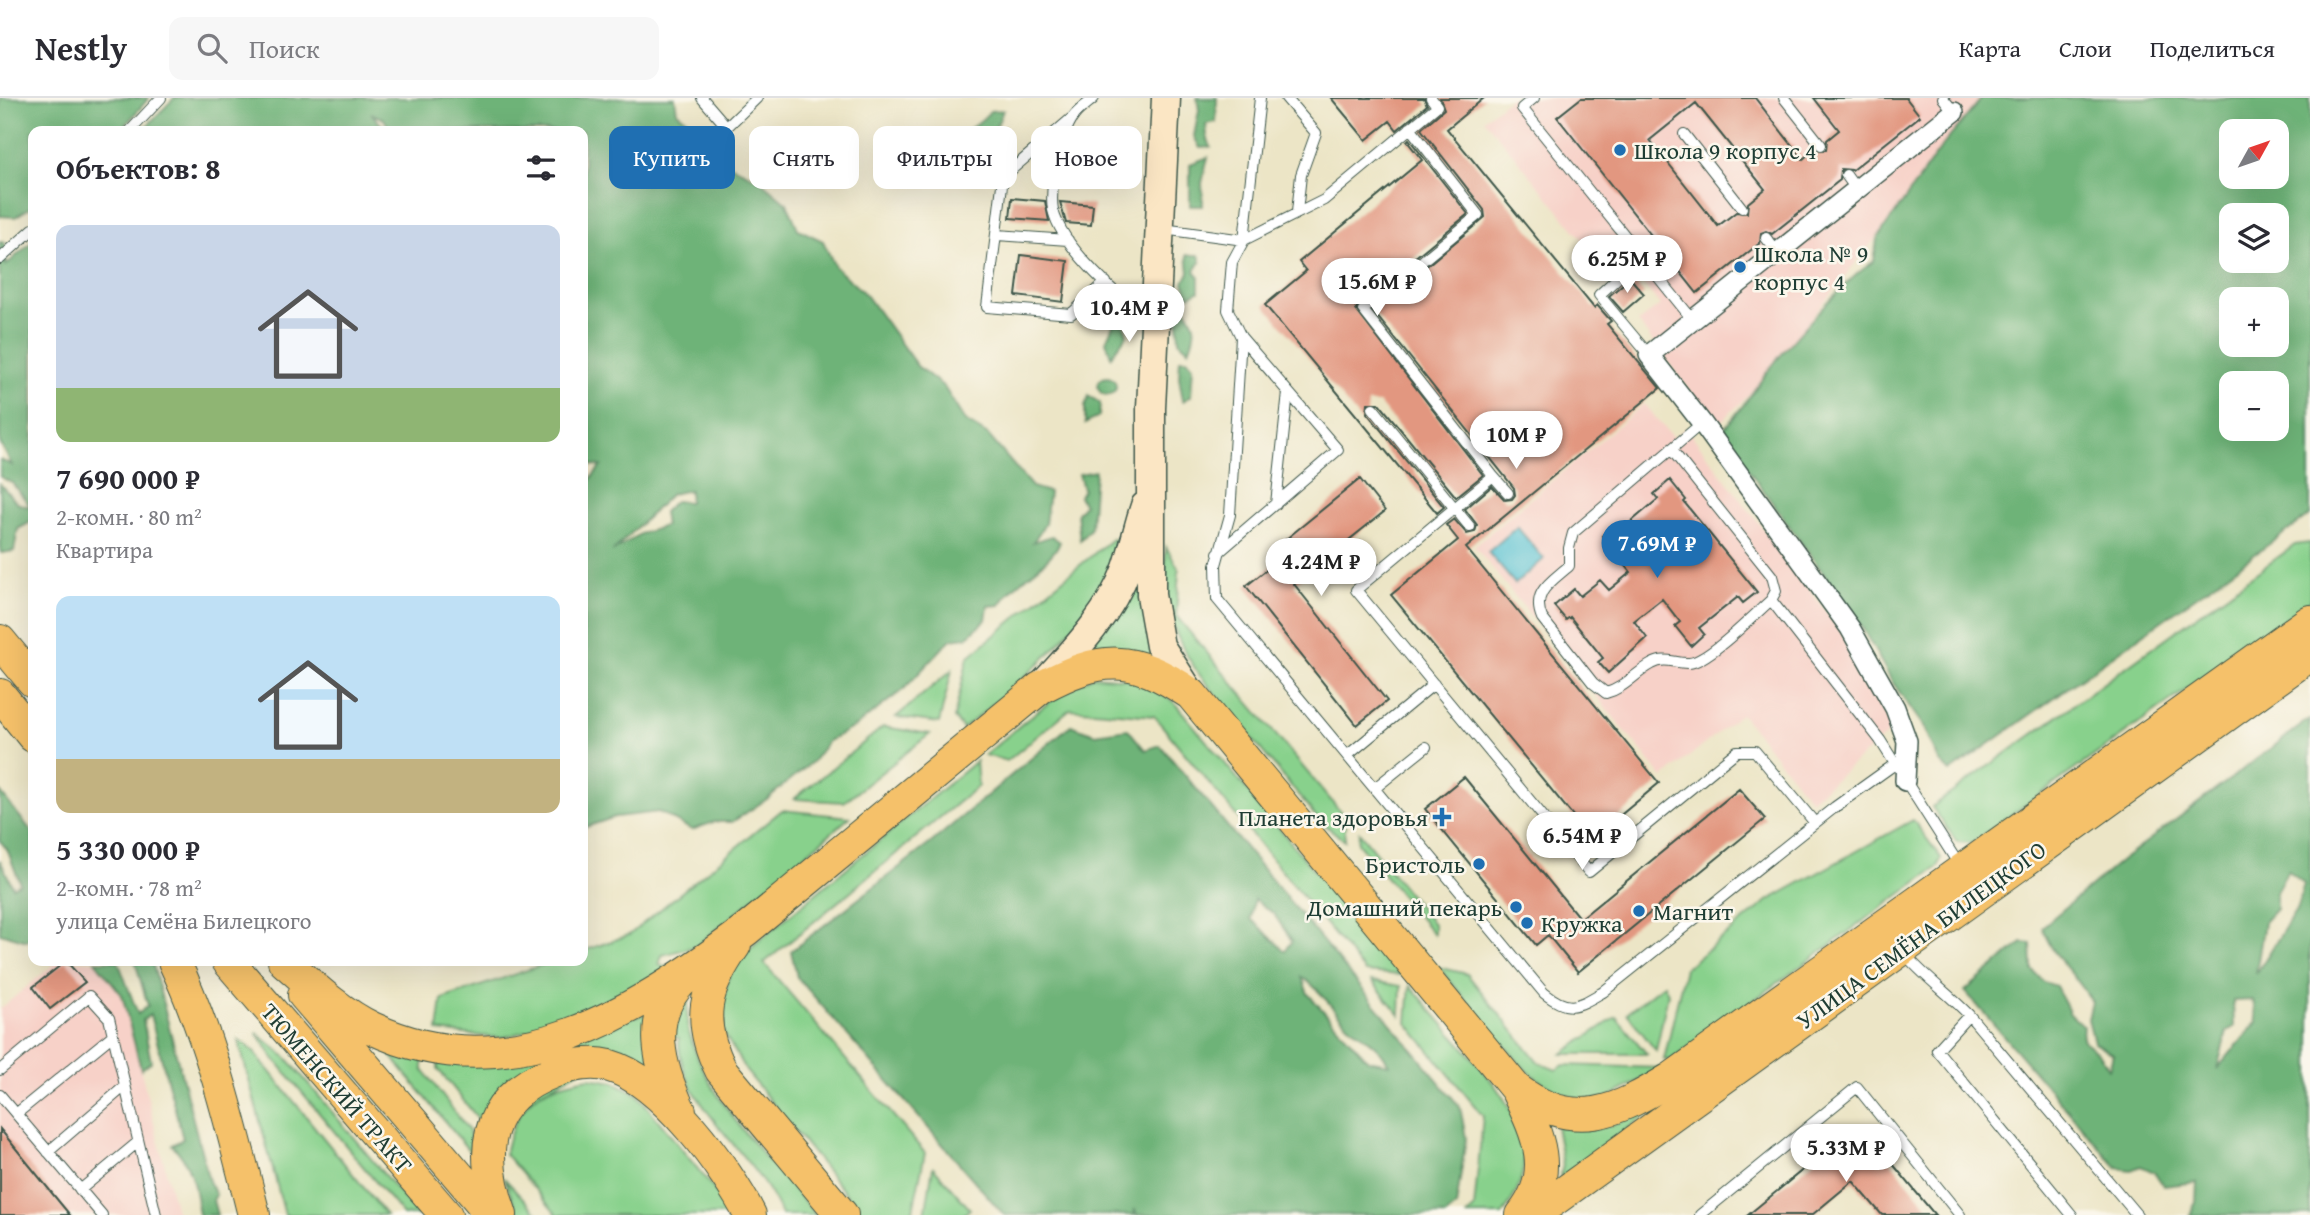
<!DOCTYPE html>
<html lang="ru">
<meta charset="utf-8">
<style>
body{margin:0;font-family:"Gentium Book Plus",serif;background:#f7f7f7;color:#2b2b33;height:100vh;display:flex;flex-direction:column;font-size:26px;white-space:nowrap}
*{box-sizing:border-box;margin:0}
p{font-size:23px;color:#7c7c81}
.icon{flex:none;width:38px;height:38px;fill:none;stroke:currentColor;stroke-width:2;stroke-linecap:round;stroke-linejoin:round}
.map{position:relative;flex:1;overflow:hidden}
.drawer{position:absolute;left:28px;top:28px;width:560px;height:840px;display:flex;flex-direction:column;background:#fff;border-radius:14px;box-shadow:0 7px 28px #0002}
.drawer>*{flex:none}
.banner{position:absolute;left:609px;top:28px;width:665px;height:63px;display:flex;gap:14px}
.needle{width:46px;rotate:50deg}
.controls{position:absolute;left:2219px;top:21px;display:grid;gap:14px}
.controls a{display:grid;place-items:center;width:70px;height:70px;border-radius:14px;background:#fff;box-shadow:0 7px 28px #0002;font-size:35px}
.price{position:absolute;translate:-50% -60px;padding:0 16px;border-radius:24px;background:#fff;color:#222;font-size:23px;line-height:46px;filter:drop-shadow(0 2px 4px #0008)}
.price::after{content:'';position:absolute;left:50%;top:42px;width:21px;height:16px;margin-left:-10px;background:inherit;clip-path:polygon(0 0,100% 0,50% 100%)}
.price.selected{background:#1f6fb2;color:#fff}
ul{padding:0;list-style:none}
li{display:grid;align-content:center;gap:14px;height:371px;padding:0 28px}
li span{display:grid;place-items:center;height:217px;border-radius:14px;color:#555}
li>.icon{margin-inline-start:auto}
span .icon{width:126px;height:126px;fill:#fffc;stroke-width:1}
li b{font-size:30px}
h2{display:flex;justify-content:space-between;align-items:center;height:84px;padding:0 28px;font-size:30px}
.pill{padding:0 24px;border-radius:14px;background:#fff;box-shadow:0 7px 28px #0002;font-size:24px;line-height:63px}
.pill.selected{background:#1f6fb2;color:#fff}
header{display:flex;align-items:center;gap:42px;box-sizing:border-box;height:98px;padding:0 35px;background:#fff;border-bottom:2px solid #e1e1e2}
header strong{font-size:33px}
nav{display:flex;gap:38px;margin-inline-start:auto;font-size:24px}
.search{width:490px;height:63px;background:#f7f7f7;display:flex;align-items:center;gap:18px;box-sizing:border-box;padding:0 24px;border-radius:14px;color:#7c7c81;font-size:26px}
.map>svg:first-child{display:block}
.built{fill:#f7d1c8}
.green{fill:#88d18c;stroke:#548760;stroke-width:2}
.forest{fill:#6eb378;stroke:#467856;stroke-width:2;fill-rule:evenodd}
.water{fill:#57c1d2;stroke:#3b7f83;stroke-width:2}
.building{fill:#e29780;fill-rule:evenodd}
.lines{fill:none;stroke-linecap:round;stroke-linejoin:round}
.lane-casing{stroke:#3e564a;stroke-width:12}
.street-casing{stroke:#3e564a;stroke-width:22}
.secondary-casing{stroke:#3e564a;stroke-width:31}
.primary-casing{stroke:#3e564a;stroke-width:34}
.lane{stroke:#fff;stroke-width:10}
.street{stroke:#fff;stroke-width:19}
.secondary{stroke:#fbe6c4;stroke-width:28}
.primary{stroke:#f5c16b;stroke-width:32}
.poi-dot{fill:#1f6fb2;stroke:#fbf7ec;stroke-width:2.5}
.labels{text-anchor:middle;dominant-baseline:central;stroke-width:5;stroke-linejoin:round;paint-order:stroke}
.poi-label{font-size:24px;fill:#1f3d34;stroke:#fbf7ec;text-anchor:start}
.street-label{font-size:24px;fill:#1f3d34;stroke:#fbf7ec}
</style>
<header>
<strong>Nestly</strong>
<div class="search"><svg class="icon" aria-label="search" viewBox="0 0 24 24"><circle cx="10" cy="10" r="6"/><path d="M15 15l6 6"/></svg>Поиск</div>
<nav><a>Карта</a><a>Слои</a><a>Поделиться</a></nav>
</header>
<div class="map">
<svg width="2310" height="1117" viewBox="0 0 2310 1117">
<rect width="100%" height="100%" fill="#fbf7ec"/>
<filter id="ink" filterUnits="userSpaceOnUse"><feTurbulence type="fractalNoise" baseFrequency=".0143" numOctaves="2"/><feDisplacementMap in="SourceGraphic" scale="14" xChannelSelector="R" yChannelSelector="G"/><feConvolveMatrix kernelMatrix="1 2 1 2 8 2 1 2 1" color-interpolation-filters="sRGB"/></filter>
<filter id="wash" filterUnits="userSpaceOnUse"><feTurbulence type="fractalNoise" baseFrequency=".00686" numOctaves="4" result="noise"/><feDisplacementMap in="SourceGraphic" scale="28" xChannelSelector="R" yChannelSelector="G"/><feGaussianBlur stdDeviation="1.57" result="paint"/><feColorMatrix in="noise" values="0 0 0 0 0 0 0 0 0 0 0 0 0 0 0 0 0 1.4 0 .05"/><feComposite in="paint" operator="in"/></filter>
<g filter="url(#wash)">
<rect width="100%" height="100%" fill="#ece5c6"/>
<path class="built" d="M1510,0h479l-241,298 -32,30 -78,-104 22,-17 -35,-44 -15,12 -126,-154z
M1644,306l29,34 13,-10 4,5 156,205 33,62 18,26 -86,74 -70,-86 -78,64 -189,-232z
M58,863h37l27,34 55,220h-177v-206z"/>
<path class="green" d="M1112,441l10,1c-25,81 -96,137 -159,189l-9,-11 14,-61z
M2310,445v58l-338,242 -15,-1 -25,-35 363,-262z
M1166,449l13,22 -3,47 169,201v24l-27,-22 -120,-146c-30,-45 -35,-72 -32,-126z
M1138,476l22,90 -80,-5z
M952,572l-13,53 -43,-6z
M1094,578l43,4 36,21 228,274 -36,-3 -211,-256 -84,-7 -63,52 -22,-6c35,-29 68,-61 109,-79z
M883,629l47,7 -86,68 -50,-3z
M976,663l2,25 -214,177 161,190 -13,62h-49l-117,-144 -25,-43 -1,-18 12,-43 24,-24z
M782,712l68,7 -153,129 -35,9 -3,10 13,3 -66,41 -105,29 -63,-7 4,-32 112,-38h29v-10l46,-16z
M1913,722l28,38 -3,9 -267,193h-7l21,-92 84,-68z
M1359,734l75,93v10l-76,-92z
M1438,869l29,7 72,89 17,7 8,-5 99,3c-19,9 -39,23 -58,30 -29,9 -64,-14 -84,-33z
M1372,883l29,5 -1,29z
M1664,886l4,9 -12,58 -29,-38z
M1410,887c18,22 37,44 56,65 43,50 85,102 36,165h-35l7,-6 9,-93 -76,-93z
M689,893c0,12 -4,26 -1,38 18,72 82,131 128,186h-35c-24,-61 -104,-111 -102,-177l-8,-1 2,-15z
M646,916l6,64 -46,-22 -123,69 -45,-56v-11z
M1616,919l31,37h-85z
M257,935l30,25 131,157h-15l-131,-159z
M238,941l15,12 133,164h-101z
M378,942l45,14v16l46,61 6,27z
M589,980l25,4 23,12 98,121h-178l-52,-61c11,-53 32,-67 84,-76z
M1674,990l5,3 -119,87 3,-13 -7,-39c54,10 77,-9 118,-38z
M933,1069l37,42 -7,6h-38z
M504,1080l35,37h-20z"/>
<path class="forest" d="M0,0h149l-29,33h-87v75l-18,11 -15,-1z
M174,0h501l2,14 49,37 4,16 28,14 29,24 11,26 25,12 12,26 31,28 51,71 27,21 21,34 23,14 44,52 17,5 -4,32 -12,18 19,-6 8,6c-13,26 -45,37 -60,63l-12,1 -2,14 -19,17 -16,2 -47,50 -48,37 -28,15 -16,21 -45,37 -35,23h-18l-22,8 -33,-18 -44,5 -32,11v-340l18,-22 -18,-2v-333h-192l-7,-12 -13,-6 16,18h-245zM690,392l-1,12 -14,-1 -12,11 2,14 -25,8 -28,18 59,-58z
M1197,0h20l-1,24 -10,2 1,13 4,10 -11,1 -6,-12 5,-26z
M1982,0h328v417l-360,257 -11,-11 -15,-34 -31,-44 -33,-59 -120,-166 -16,-30c19,-19 31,-41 47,-61 27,-33 69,-83 103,-106l3,-22 66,-94zM2231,33h46v46h-46zM2231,117h46v46h-46zM2231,201h46v46h-46zM2231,285h46v46h-46z
M1003,12c-7,23 -17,30 -38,42l-10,-8c9,-16 24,-18 35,-33z
M1208,59l-6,26 1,23h-13v-42z
M33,143v280l-15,8 -4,22 -13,2 -1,-69 17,19 15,5 -20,-25 -12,-6v-17l12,5 -12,-22v-201l5,1 1,22z
M1187,157h12l2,7 -6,8 4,7v14l-10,5 -5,-14 5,-10z
M1184,209c13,16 13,24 5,43l-10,-9 -1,-21z
M1114,225l10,1 3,11 -16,21 -5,-15z
M1180,261h7l6,7 -2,30 -8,5 -4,-24z
M1098 288a9 9 0 1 1 18 0a9 9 0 1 1-18 0Z
M1089,298l11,7 -1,13 -14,8v-18z
M1095,373l-4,57 -11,12 -3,-27 7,-8 -5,-9 4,-7 -4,-15z
M2310,621v496h-120l6,-13 1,-20 -33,4 -10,-14 -13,-6 -10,4 -14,-2 -152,-177 57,-48 9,1 1,26 12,12 12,4 14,28 13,12c-3,18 5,17 16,28 4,4 7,11 10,15l4,-15 -19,-12 -6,-23 4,-17c-16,-29 -38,-41 -50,-75l79,-66zM2288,772l16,14 -8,26 -40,64 8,-52 12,-13v-17zM2253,902l4,22 -40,47 10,-38 7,-4 -1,-26z
M1071,627l24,9 33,-5 17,21 15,-5 300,362 6,31 -10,69 -10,8h-310l-1,-6 -1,6h-130l-207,-238 -6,-26 141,-109zM1254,801l20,15 18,27 -7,10 -34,-32zM1302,879c20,13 30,33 47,48 16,14 30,20 40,39l-21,-4 -60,-66z
M0,694l33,41v99l-6,9 -27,-8v-73l13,27 7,-4 -13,-34 -7,-8z
M95,863h23l20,53 10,-8 -13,-45h17l57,220 7,14 -3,5 4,15h-18c-4,-27 -7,-51 -27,-70l11,-6 -33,-124 -7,5 8,42 -10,7 -19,-74z"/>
<path class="water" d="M1517,429l27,32 -29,25 -27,-32z"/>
<g id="blocks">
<path class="building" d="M1331,0h93l3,7 -30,25 -7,-9 -24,19z
M1440,0h44l-37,31 147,179 3,-3 14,16 -4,3 53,64 -194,160 193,235 -67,56 -201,-244 67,-55 -12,-15 8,-6 13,15 8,-2 2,-7 -12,-16 27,-23 13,14 7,-1 3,-4 -1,-7 -141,-177 112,-94 -1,-7 -63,-81 23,-20z
M1581,0h174l48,61 12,-10 11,1 1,-10 12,-10 -25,-32h92l14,18 -68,54 -11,-1 -1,11 -68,54 -6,-3 -5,2 -1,10 -63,50 -140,-176zM1696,5l69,86 -17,14 -1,10 -11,-1 -18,14 -68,-86z
M1409,41l59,75 -110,90 -2,6 127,165 -27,22 -77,-94h-11l-1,10 77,94 -7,6 -172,-208 41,-34 -7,-9 123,-102 -15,-19z
M1012,100l33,3 4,20 -39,-3z
M1060,104l33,3 -2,20 -25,-2z
M1021,157l47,6 -5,41 -47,-6z
M1630,180l14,16 -21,18 -14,-16z
M1360,381l25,32 -91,73 93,117 -30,24 -111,-139 37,-29 -8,-9z
M1670,382l16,20 -2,2 73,90 -14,11 -5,-6 -39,31 5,6 -13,12 -16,-20 5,-4 -18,-23 -28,22 13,17 -39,35 -10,-11 5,-4 -33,-41 -4,3 -12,-14 20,-17 6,7 20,-16 9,10 22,-18 -29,-36 13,-11 5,6 38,-32 -4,-5z
M1464,679l116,142 159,-130 26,30 -187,153 -30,-37 -12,10 -111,-136z
M66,863l19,21 -35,27 -17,-22z
M0,1031l60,74 10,12h-70z
M1851,1032l28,34 8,-7 48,58h-53l-29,-34 -41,34h-64z"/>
</g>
</g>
<g filter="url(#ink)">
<use href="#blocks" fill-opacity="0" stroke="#3e564a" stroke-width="2"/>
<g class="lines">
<defs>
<path id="lane" d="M702,0l25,29 30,-29
M1094,0c-6,6 -15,11 -20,18 -13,17 -25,72 -21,94 9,38 68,90 99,112
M1260,0l-16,142 -12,22 -4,48 13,27 -11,178 -14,50 1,34 327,394c25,20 33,14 59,-1l232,-185 60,-43
M1286,0l30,35 -15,42 -4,37
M1534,0l-12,10 170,211
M1784,0l37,47
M1943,0l11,14
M1073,19l-70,60 -16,130 84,7 35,-32
M1410,30l68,87 -115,95 130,166 -137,114 233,282 148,-121h18l60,72
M130,33l31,-33
M1684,36l58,74
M1846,77l10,14
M1163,131l81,11 80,-40 113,-94 -6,-8
M997,137l71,5
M1766,140l11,14
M0,161l33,-30
M1624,174l-25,23 50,60
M1373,310l97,119
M1671,351l101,127 4,15 -5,9c-16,14 -63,62 -82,63 -14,1 -23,-7 -37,1 -17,9 -27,24 -46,29l-13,-10 -51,-65c-11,-26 9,-36 27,-52v-18l4,-15 129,-110
M1493,378l15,17
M1276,406l12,-112
M1218,455l120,-103 -97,-113
M1771,502l109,140 17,27
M1348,657l86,-71
M1905,682l56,88
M1375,690l51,-41
M1904,855c19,23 44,40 65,62l168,200
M1969,917l-32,35 135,165
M0,972l89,-74 20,22 47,197
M0,997l102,120
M16,1016l97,-79
M48,1054l77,-66
M80,1092l58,-48
M1700,1117l157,-128 103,128"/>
<path id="street" d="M1905,683l2,-40 -12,-33 -45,-80 -148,-205 -53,-68 305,-243"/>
<path id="secondary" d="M1166,0l-15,310v187l9,51 31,48
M1042,588c32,-35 68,-72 85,-118 7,-20 11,-42 18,-62"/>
<path id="primary" d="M0,543l33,40
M0,597l33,41
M735,847c-31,44 -39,75 -14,125l121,145
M174,863c38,81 58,167 80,254
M228,863l218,254
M284,863c26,23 56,52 88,67 138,66 265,-17 374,-98l294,-242c62,-33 91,-34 151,6l325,395c21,44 41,83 6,126
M304,897l188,220
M1516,991c58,44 101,23 156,-11l638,-457
M680,1013c-21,-44 -36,-96 5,-133
M501,1117c-23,-64 -17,-116 52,-143 18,-7 38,-11 57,-6 53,15 116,102 140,149
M1533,1117l777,-560"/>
</defs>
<use href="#lane" class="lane-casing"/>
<use href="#street" class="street-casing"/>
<use href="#secondary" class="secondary-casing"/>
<use href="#primary" class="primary-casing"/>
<use href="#lane" class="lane"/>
<use href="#street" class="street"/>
<use href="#secondary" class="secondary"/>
<use href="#primary" class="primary"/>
</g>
</g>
<g class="poi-dot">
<circle cx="1620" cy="52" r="7"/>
<circle cx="1740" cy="169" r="7"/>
<path d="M1438.5 708.5h7v7h7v7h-7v7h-7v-7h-7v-7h7z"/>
<circle cx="1479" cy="766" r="7"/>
<circle cx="1516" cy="809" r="7"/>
<circle cx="1639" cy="813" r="7"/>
<circle cx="1527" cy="825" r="7"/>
</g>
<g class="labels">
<g class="poi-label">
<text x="1634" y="52">Школа 9 корпус 4</text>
<text x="1754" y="155">Школа № 9<tspan x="1754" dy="28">корпус 4</tspan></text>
<text x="1428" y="719" text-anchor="end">Планета здоровья</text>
<text x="1465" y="766" text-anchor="end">Бристоль</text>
<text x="1502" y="809" text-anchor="end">Домашний пекарь</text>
<text x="1653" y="813">Магнит</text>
<text x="1541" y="825">Кружка</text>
</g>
<g class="street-label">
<text transform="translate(1921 837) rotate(-36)">УЛИЦА СЕМЁНА БИЛЕЦКОГО</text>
<text transform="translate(337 990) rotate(49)">ТЮМЕНСКИЙ ТРАКТ</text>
</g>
</g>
</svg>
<div class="controls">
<a><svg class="needle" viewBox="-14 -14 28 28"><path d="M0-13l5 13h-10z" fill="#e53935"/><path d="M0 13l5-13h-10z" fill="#7c7c81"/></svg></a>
<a><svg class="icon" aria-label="layers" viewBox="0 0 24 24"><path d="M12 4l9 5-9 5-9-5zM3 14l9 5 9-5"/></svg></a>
<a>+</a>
<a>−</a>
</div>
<b class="price" style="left:1627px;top:197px">6.25M ₽</b>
<b class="price" style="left:1377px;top:220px">15.6M ₽</b>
<b class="price" style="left:1129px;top:246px">10.4M ₽</b>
<b class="price" style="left:1516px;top:373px">10M ₽</b>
<b class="price selected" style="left:1657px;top:482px">7.69M ₽</b>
<b class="price" style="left:1321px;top:500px">4.24M ₽</b>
<b class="price" style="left:1582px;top:774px">6.54M ₽</b>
<b class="price" style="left:1846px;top:1086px">5.33M ₽</b>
<div class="banner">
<a class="pill selected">Купить</a>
<a class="pill">Снять</a>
<a class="pill">Фильтры</a>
<a class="pill">Новое</a>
</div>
<section class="drawer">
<h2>Объектов: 8<svg class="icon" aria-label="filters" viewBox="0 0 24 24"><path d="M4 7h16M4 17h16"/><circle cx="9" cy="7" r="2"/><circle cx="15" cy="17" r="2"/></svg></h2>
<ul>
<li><span style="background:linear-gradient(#c9d6e8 75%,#8fb573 0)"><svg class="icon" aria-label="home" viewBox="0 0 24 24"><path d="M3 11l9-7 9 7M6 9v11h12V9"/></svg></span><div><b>7 690 000 ₽</b><p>2-комн. · 80 m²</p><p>Квартира</p></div></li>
<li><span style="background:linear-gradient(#bfe0f5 75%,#c2b280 0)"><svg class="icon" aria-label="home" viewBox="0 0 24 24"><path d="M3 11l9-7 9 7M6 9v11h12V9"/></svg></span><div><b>5 330 000 ₽</b><p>2-комн. · 78 m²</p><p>улица Семёна Билецкого</p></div></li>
</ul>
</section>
</div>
